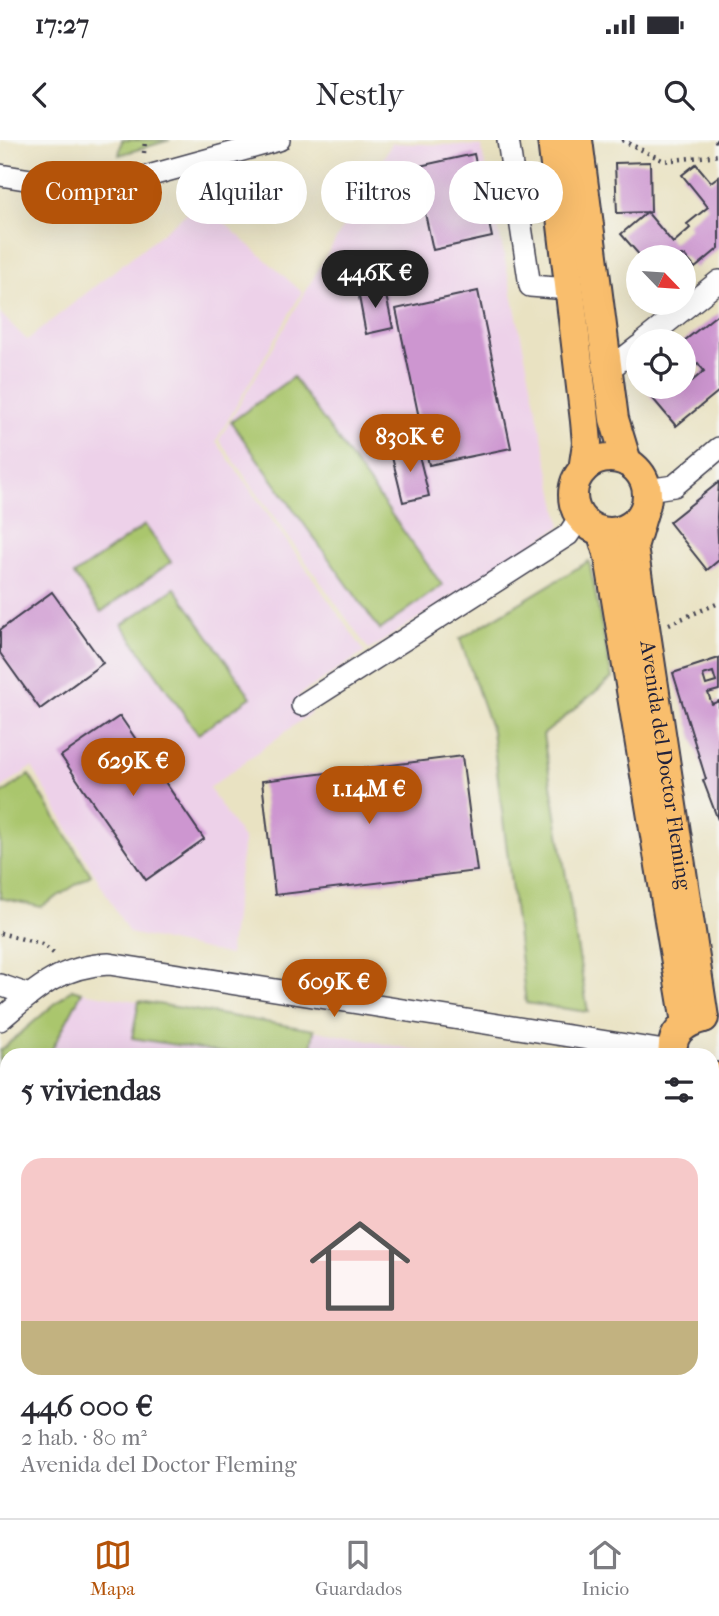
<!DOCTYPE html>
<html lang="es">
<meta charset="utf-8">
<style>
body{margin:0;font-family:"IM FELL French Canon",serif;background:#f2f2f3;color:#2b2b33;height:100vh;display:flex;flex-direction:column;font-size:26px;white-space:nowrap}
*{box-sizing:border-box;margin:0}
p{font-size:23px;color:#7c7c81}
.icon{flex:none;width:38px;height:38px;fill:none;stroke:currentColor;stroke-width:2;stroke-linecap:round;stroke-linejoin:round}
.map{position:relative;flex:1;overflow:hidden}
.sheet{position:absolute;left:0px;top:908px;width:719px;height:471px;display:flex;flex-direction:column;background:#fff;border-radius:21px 21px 0 0;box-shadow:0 7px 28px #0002}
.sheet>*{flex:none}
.hud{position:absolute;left:21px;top:21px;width:677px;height:63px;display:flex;gap:14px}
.needle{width:46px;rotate:115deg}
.controls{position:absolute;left:626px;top:105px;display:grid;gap:14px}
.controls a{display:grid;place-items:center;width:70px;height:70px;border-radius:50%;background:#fff;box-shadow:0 7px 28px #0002;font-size:35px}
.price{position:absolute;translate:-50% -60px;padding:0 16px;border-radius:24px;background:#b45309;color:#fff;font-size:23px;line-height:46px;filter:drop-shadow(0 2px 4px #0008)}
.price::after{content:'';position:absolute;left:50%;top:42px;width:21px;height:16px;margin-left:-10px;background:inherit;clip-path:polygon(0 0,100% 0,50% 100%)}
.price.selected{background:#222;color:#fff}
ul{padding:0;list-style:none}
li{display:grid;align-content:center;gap:14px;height:371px;padding:0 21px}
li+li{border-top:2px solid #e1e1e2}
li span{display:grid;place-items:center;height:217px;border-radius:21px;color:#555}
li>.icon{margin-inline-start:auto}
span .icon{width:126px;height:126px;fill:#fffc;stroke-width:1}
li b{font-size:30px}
h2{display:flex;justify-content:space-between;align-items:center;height:84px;padding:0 21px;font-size:30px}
.pill{padding:0 24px;border-radius:32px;background:#fff;box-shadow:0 7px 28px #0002;font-size:24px;line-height:63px}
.pill.selected{background:#b45309;color:#fff}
.status{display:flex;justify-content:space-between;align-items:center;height:49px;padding:0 35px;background:#fff;direction:ltr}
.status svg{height:19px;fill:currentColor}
header{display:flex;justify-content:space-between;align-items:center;height:91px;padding:0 21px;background:#fff;font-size:32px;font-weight:600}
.dock{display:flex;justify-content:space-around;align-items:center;height:98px;border-top:2px solid #e1e1e2;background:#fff;font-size:19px;color:#7c7c81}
.dock a{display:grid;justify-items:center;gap:4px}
.dock .selected{color:#b45309}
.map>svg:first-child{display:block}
.built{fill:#edd1e9}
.green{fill:#aac66d;stroke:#667454;stroke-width:2}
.building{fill:#cd96d0;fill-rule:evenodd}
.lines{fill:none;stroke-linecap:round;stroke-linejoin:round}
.minor-casing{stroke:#403f4f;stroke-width:24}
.major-casing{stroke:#403f4f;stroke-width:32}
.path{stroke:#403f4f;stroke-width:4.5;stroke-dasharray:2 5;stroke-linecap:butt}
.minor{stroke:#fff;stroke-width:21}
.major{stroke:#f9be6d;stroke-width:28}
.labels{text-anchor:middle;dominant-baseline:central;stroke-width:7;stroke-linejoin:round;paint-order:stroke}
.street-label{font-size:21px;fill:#22223b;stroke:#f6f6f2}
</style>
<div class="status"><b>17:27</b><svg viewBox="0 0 49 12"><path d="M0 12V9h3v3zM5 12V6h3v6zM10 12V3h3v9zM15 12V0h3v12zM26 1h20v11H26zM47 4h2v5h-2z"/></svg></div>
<header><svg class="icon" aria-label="back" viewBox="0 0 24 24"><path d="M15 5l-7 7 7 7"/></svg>Nestly<svg class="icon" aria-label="search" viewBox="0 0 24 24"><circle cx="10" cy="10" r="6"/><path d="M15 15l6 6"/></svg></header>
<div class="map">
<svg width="719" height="1378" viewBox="0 0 719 1378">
<rect width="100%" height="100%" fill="#f6f6f2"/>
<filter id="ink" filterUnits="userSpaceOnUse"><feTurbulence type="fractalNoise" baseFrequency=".0143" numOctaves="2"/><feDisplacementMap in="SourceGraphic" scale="14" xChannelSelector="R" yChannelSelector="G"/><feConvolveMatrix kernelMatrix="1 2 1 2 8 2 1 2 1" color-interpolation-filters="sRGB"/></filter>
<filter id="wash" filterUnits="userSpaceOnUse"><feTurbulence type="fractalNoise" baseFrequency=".00686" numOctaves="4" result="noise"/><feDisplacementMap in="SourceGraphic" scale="28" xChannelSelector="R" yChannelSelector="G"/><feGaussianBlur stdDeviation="1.57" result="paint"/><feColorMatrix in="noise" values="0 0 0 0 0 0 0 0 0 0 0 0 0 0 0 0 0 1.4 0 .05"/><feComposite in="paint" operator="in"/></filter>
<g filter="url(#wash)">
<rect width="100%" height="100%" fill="#e9e2c2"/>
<path class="built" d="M392,3l89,3 80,380 -192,124 -150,-210z
M201,62l101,90 -86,149 149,211 -66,43 12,18 -102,75 35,52 -15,115 -100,-22 -97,-166 -32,22v-476l27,27z
M82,852l246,41 113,22h-392z
M7,994v192l-7,2v-181z"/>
<path class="green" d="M122,0h48l-51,15z
M293,237l149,208 -62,45 -149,-208z
M145,385l26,37 -70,50 -27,-37z
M589,421l23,117 -69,57 45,277 -62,-9 -34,-272 -32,-92z
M175,448l76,109 -53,37 -76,-109z
M29,635l62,100 -50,32 -41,-9v-103z
M72,849l10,3 -33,63h-42v79l-7,13v-96z
M139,861l175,29 -4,25h-73l-105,-17z
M7,1039v109l-7,-31v-77z
M712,1232l7,2v144h-164l-1,-6h158z"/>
<g id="blocks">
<path class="building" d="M474,14l18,83 -59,13 -18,-83z
M650,22l1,50 -34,1 -2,-50z
M696,24l15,18 8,-6v72l-24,20 -10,-12 -44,1 -20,-23 26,-22 26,31 17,-15 -3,-4 21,-17 -26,-32z
M639,132v19l-10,-11z
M384,146l9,42 -27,6 -8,-43z
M478,151l33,157 -82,17 -33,-156z
M639,153v10h15l-11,9 -11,-14z
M719,173v78l-43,35 -33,-39h41v-46zM698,223l6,8 -12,10 -7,-8z
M417,307l12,49 -26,6 -12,-49z
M719,342l-2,35 2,43 -12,10 -38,-48z
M52,452l51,71 -63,46 -40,-56v-23z
M719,518v32l-11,3 4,11 7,-3 -1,119 -15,-40 3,-1 -33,-106zM713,532l3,10 -10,3 -3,-10z
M120,576l84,123 -58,41 -85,-124z
M462,616l15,115 -202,24 -13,-114z
M161,910l24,4v1h-25z
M7,1222v48l-7,1v-48z
M0,1317l7,15v40h197l1,6h-205z
M429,1372h58l1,6h-79z"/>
</g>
</g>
<g filter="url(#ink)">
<use href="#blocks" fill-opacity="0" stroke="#403f4f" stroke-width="2"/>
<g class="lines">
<defs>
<path id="minor" d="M508,0l22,146 39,3
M0,35l75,12h33l171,-47
M644,201l75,-60
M607,231l32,-25
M647,350l27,-4 45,-38
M302,565l266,-170 12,-18
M0,845l29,10
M0,880c36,-31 60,-54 109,-56l562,88
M712,1207l7,-5
M0,1208l7,-2
M268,1372l1,6
M535,1372l1,6
M338,1378l27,-6"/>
<g id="major">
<path d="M552,0l33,281 2,22 -4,27"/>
<path d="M578,0l36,279 13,43"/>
<circle cx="610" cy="355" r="37"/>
<path id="s1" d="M643,373l-10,34 71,471"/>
<path d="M601,391l8,26 77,466"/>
<path d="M673,915c-3,-22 11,-32 30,-37"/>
<path d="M712,938l7,-1"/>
<path d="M712,1006l7,28"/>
</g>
</defs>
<use href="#minor" class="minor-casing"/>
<use href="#major" class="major-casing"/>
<path class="path" d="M622,0l42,21 55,-6
M715,0l4,3
M144,13l1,-13
M669,484l50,-21
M0,793l42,11 15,12
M653,1372l2,6
M694,1372l1,6"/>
<use href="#minor" class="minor"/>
<use href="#major" class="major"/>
</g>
</g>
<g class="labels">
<g class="street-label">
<text stroke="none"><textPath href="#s1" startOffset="256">Avenida del Doctor Fleming</textPath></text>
</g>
</g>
</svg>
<div class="controls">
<a><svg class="needle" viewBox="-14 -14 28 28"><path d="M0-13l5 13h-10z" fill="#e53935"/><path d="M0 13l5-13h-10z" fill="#7c7c81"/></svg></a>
<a><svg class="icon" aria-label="locate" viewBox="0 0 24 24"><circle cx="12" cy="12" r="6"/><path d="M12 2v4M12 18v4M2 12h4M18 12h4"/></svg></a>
</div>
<b class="price selected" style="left:375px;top:170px">446K €</b>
<b class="price" style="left:410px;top:334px">830K €</b>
<b class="price" style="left:133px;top:658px">629K €</b>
<b class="price" style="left:369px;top:686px">1.14M €</b>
<b class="price" style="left:334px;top:879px">609K €</b>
<div class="hud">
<a class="pill selected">Comprar</a>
<a class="pill">Alquilar</a>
<a class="pill">Filtros</a>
<a class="pill">Nuevo</a>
</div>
<section class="sheet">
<h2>5 viviendas<svg class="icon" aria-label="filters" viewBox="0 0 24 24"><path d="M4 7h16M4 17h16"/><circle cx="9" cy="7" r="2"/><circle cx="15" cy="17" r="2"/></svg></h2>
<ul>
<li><span style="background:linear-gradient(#f6c9c9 75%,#c2b280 0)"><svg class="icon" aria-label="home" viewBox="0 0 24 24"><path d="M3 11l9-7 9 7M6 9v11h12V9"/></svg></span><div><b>446 000 €</b><p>2 hab. · 80 m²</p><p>Avenida del Doctor Fleming</p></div></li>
</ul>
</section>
</div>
<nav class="dock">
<a class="selected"><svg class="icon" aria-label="map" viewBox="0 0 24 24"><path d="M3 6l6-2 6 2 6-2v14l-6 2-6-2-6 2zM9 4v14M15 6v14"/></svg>Mapa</a>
<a><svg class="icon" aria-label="saved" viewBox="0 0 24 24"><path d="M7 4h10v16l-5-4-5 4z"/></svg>Guardados</a>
<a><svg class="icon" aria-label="home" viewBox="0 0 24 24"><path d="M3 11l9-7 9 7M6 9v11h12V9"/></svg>Inicio</a>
</nav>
